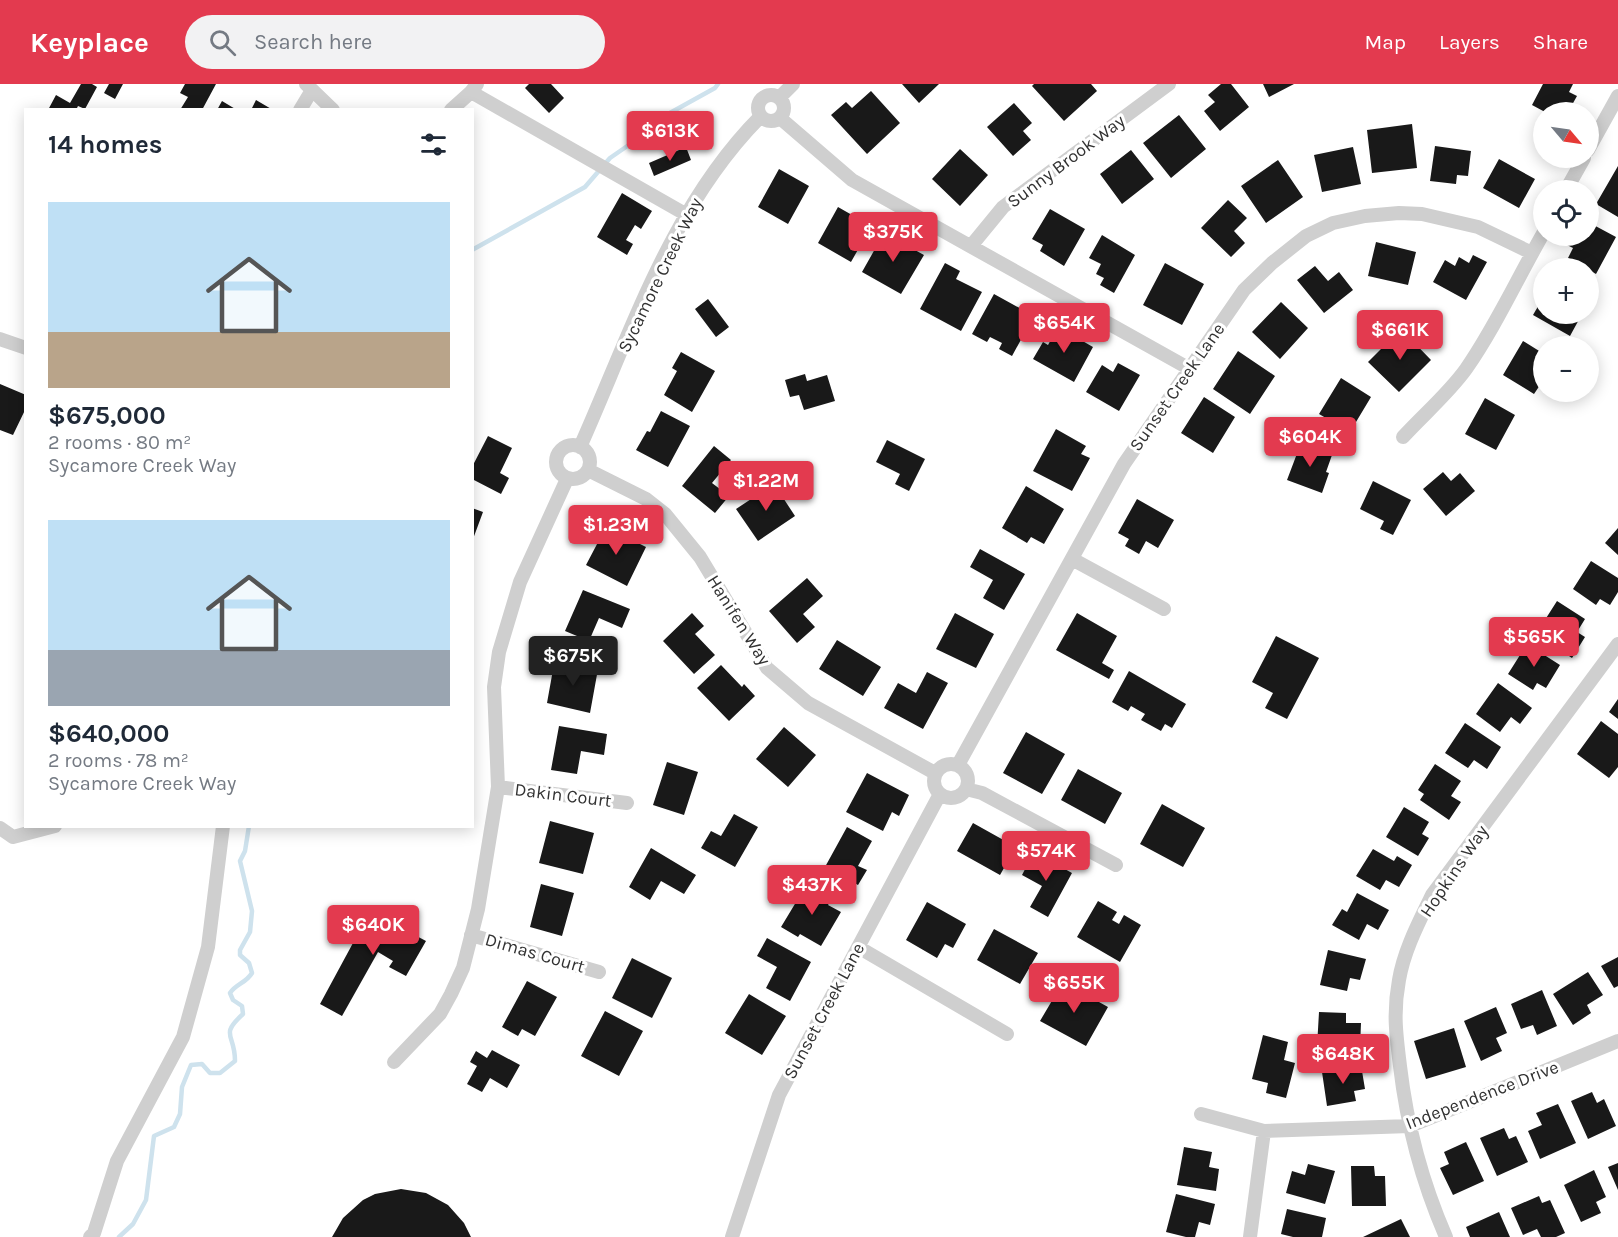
<!DOCTYPE html>
<meta charset="utf-8">
<style>
body{margin:0;font-family:Karla,sans-serif;background:#f2f2f3;color:#1f2937;height:100vh;display:flex;flex-direction:column;font-size:22px;white-space:nowrap}
*{box-sizing:border-box;margin:0}
p{font-size:20px;color:#747a83}
.icon{flex:none;width:33px;height:33px;fill:none;stroke:currentColor;stroke-width:2;stroke-linecap:round;stroke-linejoin:round}
.map{position:relative;flex:1;overflow:hidden}
.sheet{position:absolute;left:24px;top:24px;width:450px;height:720px;display:flex;flex-direction:column;background:#fff;border-radius:0px;box-shadow:0 3px 15px #0003}
.sheet>*{flex:none}
.needle{width:39px;rotate:119deg}
.fabs{position:absolute;left:1533px;top:18px;display:grid;gap:12px}
.fabs a{display:grid;place-items:center;width:66px;height:66px;border-radius:50%;background:#fff;box-shadow:0 3px 15px #0003;font-size:30px}
.price{position:absolute;translate:-50% -51px;padding:0 14px;border-radius:6px;background:#e33a4f;color:#fff;font-size:20px;line-height:39px;filter:drop-shadow(0 2px 3px #0008)}
.price::after{content:'';position:absolute;left:50%;top:36px;width:18px;height:14px;margin-left:-9px;background:inherit;clip-path:polygon(0 0,100% 0,50% 100%)}
.price.selected{background:#222;color:#fff}
ul{padding:0;list-style:none}
li{display:grid;align-content:center;gap:12px;height:318px;padding:0 24px}
li span{display:grid;place-items:center;height:186px;border-radius:0px;color:#555}
li>.icon{margin-inline-start:auto}
span .icon{width:108px;height:108px;fill:#fffc;stroke-width:1}
li b{font-size:26px}
h2{display:flex;justify-content:space-between;align-items:center;height:72px;padding:0 24px;font-size:26px}
header{display:flex;align-items:center;gap:36px;box-sizing:border-box;height:84px;padding:0 30px;background:#e33a4f;color:#fff}
header strong{font-size:28px}
nav{display:flex;gap:33px;margin-inline-start:auto;font-size:21px}
.search{width:420px;height:54px;background:#f2f2f3;display:flex;align-items:center;gap:15px;box-sizing:border-box;padding:0 21px;border-radius:33px;color:#747a83;font-size:22px}
.map>svg:first-child{display:block}
.lines{fill:none;stroke-linecap:round;stroke-linejoin:round}
.stream{stroke:#cee2ed;stroke-width:4.5}
.building{fill:#191919}
.street{stroke:#cfcfcf;stroke-width:14}
.labels{text-anchor:middle;dominant-baseline:central;stroke-width:6;stroke-linejoin:round;paint-order:stroke}
.street-label{font-size:18px;fill:#323232;stroke:#fff}
</style>
<header>
<strong>Keyplace</strong>
<div class="search"><svg class="icon" aria-label="search" viewBox="0 0 24 24"><circle cx="10" cy="10" r="6"/><path d="M15 15l6 6"/></svg>Search here</div>
<nav><a>Map</a><a>Layers</a><a>Share</a></nav>
</header>
<div class="map">
<svg width="1618" height="1153" viewBox="0 0 1618 1153">
<rect width="100%" height="100%" fill="#fff"/>
<g class="lines">
<path class="stream" d="M472,166l113,-63 25,-29 26,-18 23,-21 56,-31 3,-4
M119,1153l14,-13 13,-24 8,-64 20,-9 6,-13 2,-27 9,-22 11,-1 8,9h10l15,-12c0,-28 -16,-25 8,-47l-1,-8 -9,-6 -3,-7c6,-9 16,-10 22,-20l-3,-10 -9,-8v-5l10,-18 2,-21 -12,-50 5,-10 4,-25"/>
</g>
<path class="building" d="M81,0h11l5,3 -12,22 -7,-3 -2,4h-28l8,-15 14,8z
M109,0h14l-8,15 -11,-6z
M185,0h31l-14,26h-22l8,-13 -8,-4z
M529,0h22l13,14 -15,15 -24,-25z
M902,0h37l-20,19z
M1034,0h57l6,7 -33,30 -32,-35z
M1221,0h10l18,23 -29,24 -16,-20 11,-9 -7,-7z
M1263,0h31l-25,13z
M1543,0h30l-4,8 8,4 -9,16h-23l-13,-7z
M871,7l29,32 -33,31 -36,-39 15,-13 6,6z
M256,16l17,10h-22z
M222,17l15,9h-20z
M1014,19l18,20 -9,8 8,9 -18,16 -26,-29z
M1179,31l27,34 -35,29 -28,-35z
M1412,40l5,44 -45,5 -5,-43z
M1435,62l36,5 -3,25 -11,-1 -1,9 -26,-3z
M686,63l5,13 -37,16 -5,-13z
M1353,63l8,37 -39,8 -8,-37z
M960,65l28,26 -28,31 -28,-27z
M1131,66l23,29 -32,25 -22,-30z
M1499,75l36,20 -16,29 -36,-20z
M1278,76l25,37 -37,26 -25,-37z
M1618,82v51l-22,-13z
M779,85l30,17 -21,38 -30,-17z
M622,109l30,18 -11,18 -6,-4 -9,15 7,4 -6,11 -30,-18z
M1228,116l19,18 -13,13 11,12 -14,14 -30,-29z
M838,123l21,12 -7,13 12,7 -13,23 -33,-19z
M1050,125l35,20 -21,37 -24,-15 3,-6 -11,-6z
M1588,138l28,15 -20,37 -28,-16 5,-10 -6,-3 5,-9h16z
M884,149l40,22 -23,39 -39,-22z
M1102,151l33,20 -21,38 -14,-8 4,-7 -8,-4 5,-10 -12,-6z
M1376,158l40,10 -8,33 -40,-9z
M1473,171l14,7 -21,38 -33,-18 12,-22 10,6 4,-9 10,6z
M945,179l15,8 -4,8 26,13 -21,39 -41,-22z
M1165,179l39,21 -22,41 -39,-20z
M1315,182l13,15 11,-9 14,18 -29,23 -27,-33z
M994,210l40,22 -22,40 -13,-7 3,-6 -12,-6 -3,5 -15,-8z
M1544,212v18h38l-12,22 -37,-21z
M708,215l21,28 -13,10 -21,-28z
M1281,218l27,26 -28,31 -28,-27z
M1058,243l35,20 -19,35 -41,-23 10,-17 5,3z
M1401,245l30,31 -32,32 -31,-30z
M1523,257l21,13v25l-10,15 -31,-19z
M1238,267l37,25 -25,38 -37,-25z
M681,268l34,19 -23,41 -28,-17 13,-24 -5,-3z
M1118,279l22,12 -21,36 -33,-19 16,-27 11,7z
M805,290l2,7 20,-6 8,26 -31,9 -5,-15 -9,2 -5,-17z
M1341,294l30,19 -21,35 -31,-18z
M0,300l26,11v13l-13,27 -13,-5z
M1204,313l31,20 -22,36 -32,-20z
M1485,314l30,17 -19,35 -31,-16z
M661,327l29,15 -22,41 -32,-17 11,-19 3,1z
M1056,345l30,17 -5,8 9,4 -18,33 -39,-20z
M488,352l24,12 -12,25 9,5 -8,16 -29,-15v-12z
M887,356l38,19 -16,32 -14,-7 5,-10 -24,-12z
M1301,359l31,12 -6,17 3,1 -7,20 -35,-13z
M714,362l17,14 -19,23 17,13 -14,17 -33,-27z
M1443,388l8,9 9,-8 15,18 -29,25 -23,-27z
M1373,397l38,19 -18,35 -13,-6 4,-8 -24,-12z
M774,400l21,32 -37,25 -22,-32z
M1026,402l38,23 -20,35 -13,-7 -4,6 -25,-15z
M1137,415l37,21 -16,28 -12,-7 -7,13 -14,-8 4,-7 -11,-6z
M472,424l11,4 -10,27h-1z
M606,443l40,20 -19,39 -41,-21z
M1618,444v27l-13,-12z
M980,465l45,25 -21,36 -21,-12 10,-18 -23,-13z
M1591,477l27,17v14l-8,13 -10,-6 -4,6 -23,-16z
M807,494l16,18 -20,18 12,13 -18,16 -28,-32z
M583,506l47,19 -8,19 -23,-10 -10,23 -24,-10z
M1557,517l28,18 -8,13 8,5 -13,21 -36,-24z
M692,529l12,13 -9,8 20,21 -21,19 -31,-33z
M955,529l39,21 -18,34 -40,-19z
M1077,529l40,23 -15,27 12,7 -5,9 -53,-29z
M1276,552l43,22 -32,61 -22,-11 8,-15 -21,-11z
M837,556l44,27 -18,29 -44,-27z
M1527,560l33,21 -14,23 -9,-5 -4,7 -25,-16z
M563,578l35,7 -8,44 -43,-10 7,-39 9,2z
M721,581l21,22 2,-3 11,12 -26,25 -32,-33z
M1129,587l57,33 -14,24 -7,-4 -4,7 -20,-11 4,-6 -14,-8 -3,5 -16,-9z
M927,588l21,11 -25,46 -39,-21 14,-25 18,10z
M1498,599l34,25 -12,16 -9,-7 -11,15 -24,-18z
M1618,615v20l-9,-7z
M1601,637l17,13v33l-9,11 -32,-24z
M1465,639l36,24 -14,22 -13,-9 -6,8 -23,-15z
M559,642l48,8 -3,21 -23,-4 -4,23 -26,-4z
M784,643l32,28 -28,32 -32,-28z
M1026,648l39,22 -23,40 -39,-21z
M667,678l31,10 -14,43 -31,-10z
M1435,680l26,17 -10,15 10,6 -12,18 -29,-20 4,-6 -6,-4z
M1078,685l44,24 -17,31 -44,-24z
M867,689l42,22 -10,21 -7,-4 -9,19 -37,-19z
M1162,720l43,24 -22,39 -43,-23z
M1404,723l25,15 -7,12 7,4 -11,18 -32,-19z
M734,730l24,13 -23,40 -34,-19 10,-17 10,5z
M550,737l44,12 -11,41 -44,-11z
M973,739l43,24 -16,28 -43,-24z
M847,743l25,14 -14,25 9,4 -9,15 -33,-18z
M651,764l45,27 -12,19 -23,-13 -11,19 -21,-13z
M1373,765l21,12 3,-5 15,9 -13,22 -13,-7 -6,10 -24,-14z
M1034,768l38,21 -24,44 -18,-10 12,-21 -20,-11z
M541,800l33,9 -12,43 -32,-9z
M807,800l25,14 -4,7 13,7 -20,34 -21,-12 -2,3 -17,-10z
M1357,809l32,17 -11,20 -11,-6 -8,16 -27,-15 10,-16 5,3z
M1098,817l19,11 -5,8 7,4 5,-9 17,10 -21,37 -43,-25z
M927,818l39,22 -13,24 -8,-4 -8,14 -31,-18z
M373,822l39,22 -3,4 17,9 -20,35 -17,-9 4,-6 -15,-9 -36,64 -22,-12z
M994,845l44,24 -18,31 -43,-24z
M767,854l44,24 -21,39 -24,-13 11,-21 -20,-11z
M1328,866l38,9 -6,21 -10,-2 -3,13 -27,-6z
M1618,873v29l-4,2 -13,-22z
M632,874l40,20 -20,40 -40,-20z
M1588,888l15,23 -16,10 4,8 -18,12 -20,-31z
M527,897l30,16 -22,39 -13,-7 -4,7 -16,-9z
M1063,898l45,25 -22,39 -46,-25z
M1542,906l15,36 -20,9 -4,-10 -12,4 -10,-25z
M749,910l37,22 -24,39 -37,-22z
M1496,923l11,26 -11,5 6,13 -21,10 -17,-40z
M605,927l38,20 -24,45 -38,-20z
M1319,928l27,1v10h15l-1,25 -43,-1z
M1454,944l12,39 -40,12 -12,-38z
M1263,951l25,7 -4,18 11,3 -9,35 -20,-5 2,-10 -16,-4z
M492,966l28,15 -13,23 -17,-10 -8,14 -15,-8 10,-18 -7,-4 6,-11 11,7z
M1361,981l4,24 -11,2 2,10 -29,5 -5,-34z
M1592,1008l5,11 7,-4 12,27 -28,13 -17,-38z
M1558,1020l18,39 -36,16 -12,-28 14,-6 -6,-12z
M1504,1044l5,11 7,-3 12,26 -31,14 -17,-38z
M1466,1058l18,39 -31,14 -13,-27 9,-4 -5,-12z
M1184,1063l28,5 -3,15 10,2 -3,22 -39,-6z
M1618,1079v27l-10,-23z
M1308,1080l27,7 -10,33 -39,-11 6,-22 13,4z
M1351,1082h23l1,10h10l1,30h-34z
M1594,1086l12,27 -10,5 5,11 -20,9 -17,-37z
M401,1105l25,4 22,12 16,18 7,14h-139l11,-19 20,-18 12,-6z
M1176,1110l39,10 -5,21 -11,-3 -4,15h-9l-20,-5z
M1539,1112l3,7 8,-3 15,33 -9,4h-15l-4,-8 -14,6 -12,-27z
M1287,1125l39,9 -4,19h-29l-12,-3z
M1499,1128l11,25h-40l-4,-10z
M1401,1135l9,18h-47z"/>
<g class="lines">
<path class="street" d="M306,0l27,26
M471,8l216,123
M758 24a13 13 0 1 1 26 0a13 13 0 1 1-26 0Z
M779,14l14,-14
M300,26l12,-20
M451,26l20,-18 6,-8
M780,34l72,62 338,189
M1588,66l30,-54
M1566,106l18,-32
M971,162l32,-39 166,-123
M0,255l26,9
M1403,353c21,-23 45,-43 63,-68 30,-43 52,-92 78,-137
M556 378a17 17 0 1 1 34 0a17 17 0 1 1-34 0Z
M580,363c51,-114 91,-241 181,-331
M588,386l58,29 19,15 35,43 67,111 41,35 127,70
M1072,475l92,50
M934 697a17 17 0 1 1 34 0a17 17 0 1 1-34 0Z
M958,681l166,-301 120,-174 28,-27 34,-27 27,-13 32,-7 34,-3 23,1 56,13 54,26
M498,703l129,16
M966,705l16,4 134,72
M0,744l13,9 42,-11
M471,851l128,37
M858,863l149,87
M394,978l46,-48 11,-20 12,-26 15,-59 20,-122 -4,-100 5,-35 21,-70 47,-103
M1201,1030l63,17 146,-5 208,-85
M90,1153l4,-4 23,-72 66,-124 25,-90 15,-121
M732,1153l47,-142 161,-301
M1250,1153l14,-106
M1446,1153c-24,-55 -39,-111 -46,-171 -4,-32 -7,-54 -1,-86 5,-30 20,-58 33,-85l186,-251"/>
</g>
<g class="labels">
<g class="street-label">
<text transform="translate(1066 77) rotate(-37)">Sunny Brook Way</text>
<text transform="translate(660 191) rotate(-64)">Sycamore Creek Way</text>
<text transform="translate(1177 303) rotate(-55)">Sunset Creek Lane</text>
<text transform="translate(739 536) rotate(58)">Hanifen Way</text>
<text transform="translate(563 711) rotate(7)">Dakin Court</text>
<text transform="translate(1454 787) rotate(-56)">Hopkins Way</text>
<text transform="translate(535 869) rotate(16)">Dimas Court</text>
<text transform="translate(824 927) rotate(-62)">Sunset Creek Lane</text>
<text transform="translate(1482 1011) rotate(-21)">Independence Drive</text>
</g>
</g>
</svg>
<div class="fabs">
<a><svg class="needle" viewBox="-14 -14 28 28"><path d="M0-13l5 13h-10z" fill="#e53935"/><path d="M0 13l5-13h-10z" fill="#747a83"/></svg></a>
<a><svg class="icon" aria-label="locate" viewBox="0 0 24 24"><circle cx="12" cy="12" r="6"/><path d="M12 2v4M12 18v4M2 12h4M18 12h4"/></svg></a>
<a>+</a>
<a>−</a>
</div>
<b class="price" style="left:670px;top:78px">$613K</b>
<b class="price" style="left:893px;top:179px">$375K</b>
<b class="price" style="left:1064px;top:270px">$654K</b>
<b class="price" style="left:1400px;top:277px">$661K</b>
<b class="price" style="left:1310px;top:384px">$604K</b>
<b class="price" style="left:766px;top:428px">$1.22M</b>
<b class="price" style="left:616px;top:472px">$1.23M</b>
<b class="price" style="left:1534px;top:584px">$565K</b>
<b class="price selected" style="left:573px;top:603px">$675K</b>
<b class="price" style="left:1046px;top:798px">$574K</b>
<b class="price" style="left:812px;top:832px">$437K</b>
<b class="price" style="left:373px;top:872px">$640K</b>
<b class="price" style="left:1074px;top:930px">$655K</b>
<b class="price" style="left:1343px;top:1001px">$648K</b>
<section class="sheet">
<h2>14 homes<svg class="icon" aria-label="filters" viewBox="0 0 24 24"><path d="M4 7h16M4 17h16"/><circle cx="9" cy="7" r="2"/><circle cx="15" cy="17" r="2"/></svg></h2>
<ul>
<li><span style="background:linear-gradient(#bfe0f5 70%,#b9a48a 0)"><svg class="icon" aria-label="home" viewBox="0 0 24 24"><path d="M3 11l9-7 9 7M6 9v11h12V9"/></svg></span><div><b>$675,000</b><p>2 rooms · 80 m²</p><p>Sycamore Creek Way</p></div></li>
<li><span style="background:linear-gradient(#bfe0f5 70%,#9aa5b1 0)"><svg class="icon" aria-label="home" viewBox="0 0 24 24"><path d="M3 11l9-7 9 7M6 9v11h12V9"/></svg></span><div><b>$640,000</b><p>2 rooms · 78 m²</p><p>Sycamore Creek Way</p></div></li>
</ul>
</section>
</div>
